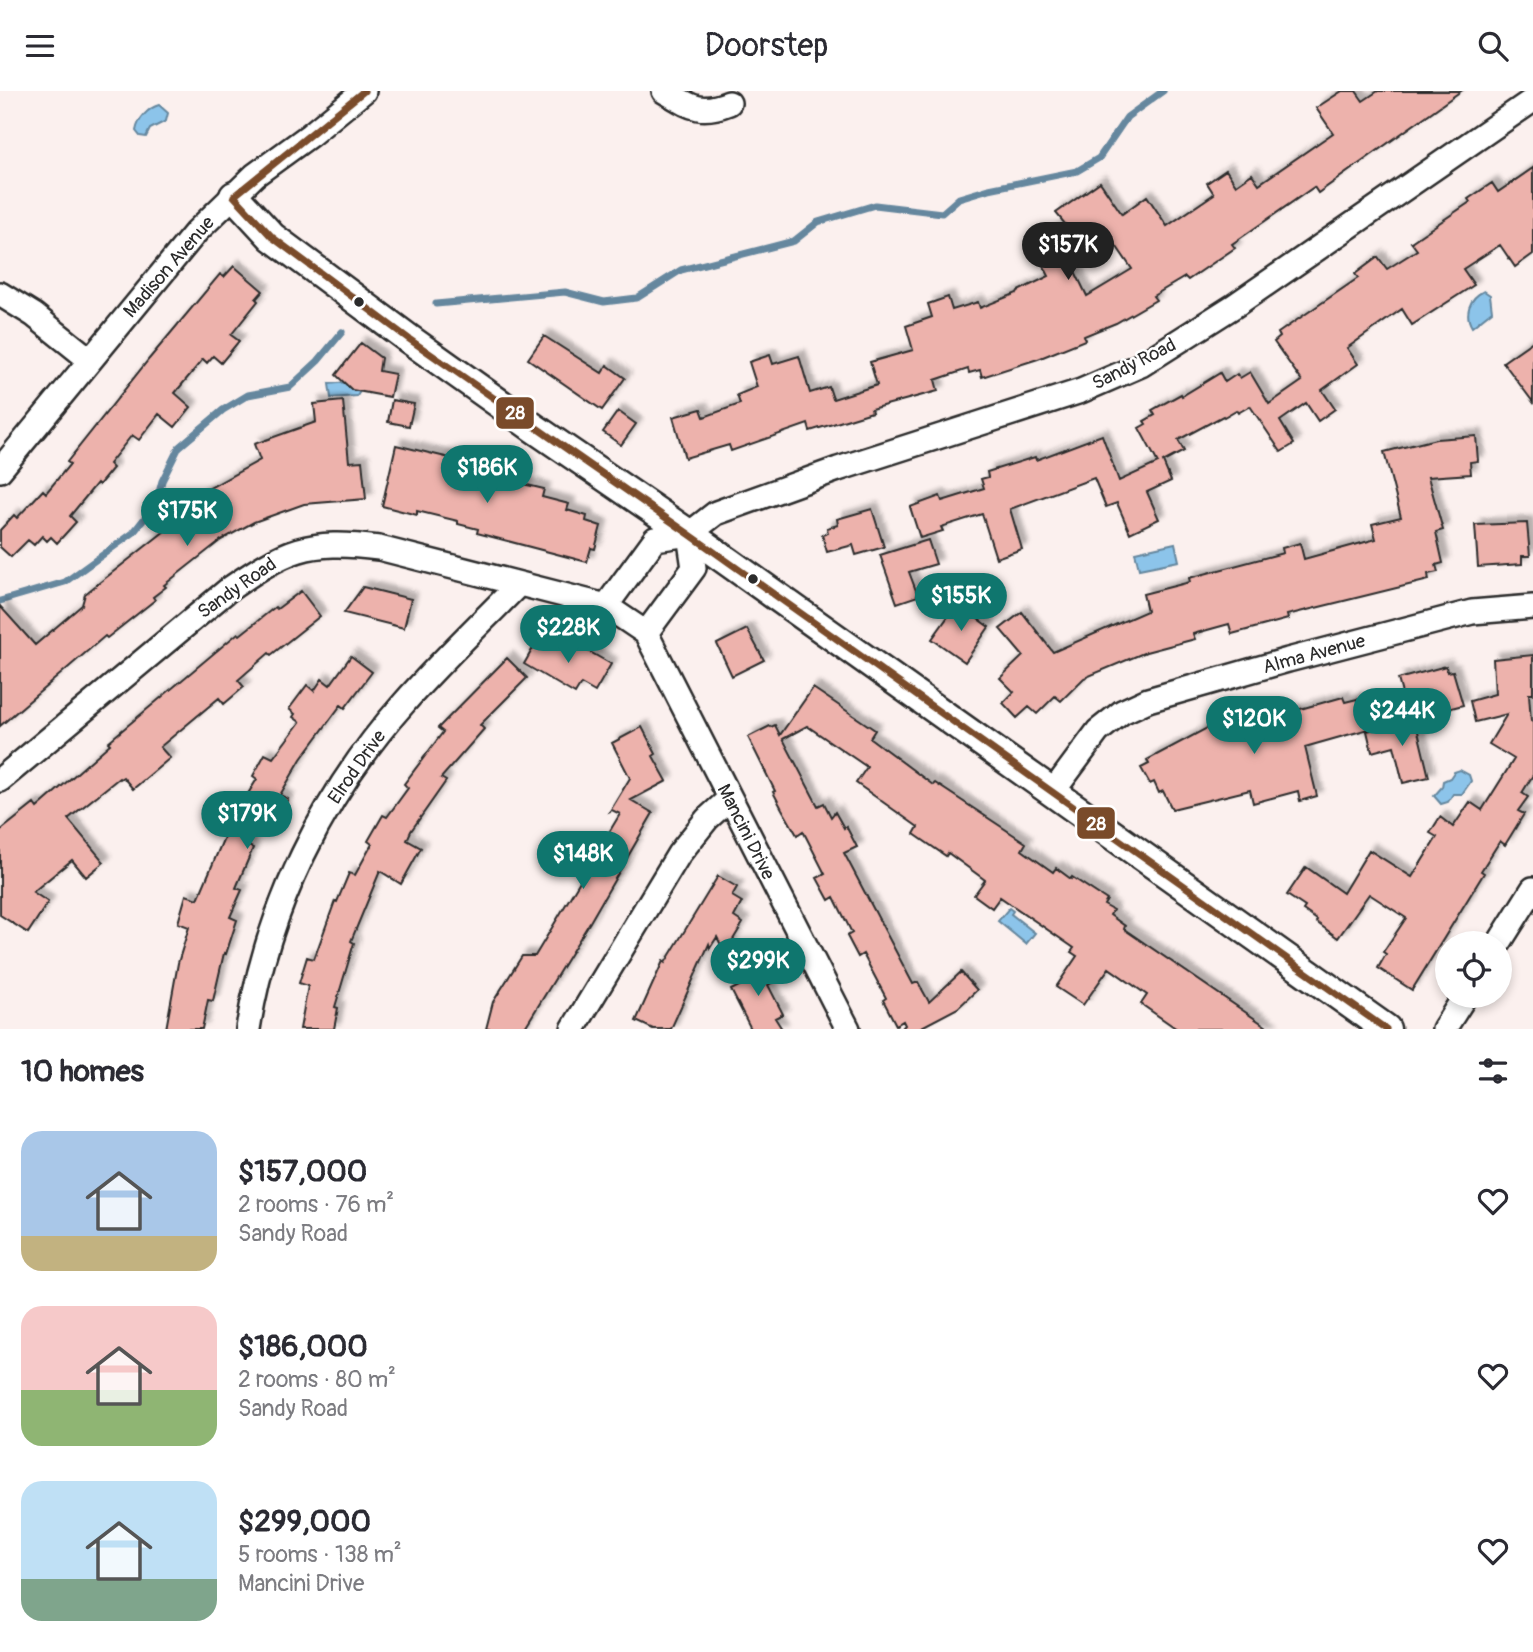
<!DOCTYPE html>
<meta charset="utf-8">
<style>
body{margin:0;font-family:Pangolin,sans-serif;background:#f7f7f7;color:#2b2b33;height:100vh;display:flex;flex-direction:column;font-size:26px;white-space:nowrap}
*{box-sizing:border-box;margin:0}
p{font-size:23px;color:#7c7c81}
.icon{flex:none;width:38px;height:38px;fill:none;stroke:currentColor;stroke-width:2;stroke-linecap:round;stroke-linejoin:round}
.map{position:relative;height:938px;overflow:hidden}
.drawer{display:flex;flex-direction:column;background:#fff;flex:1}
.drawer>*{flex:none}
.fabs{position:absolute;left:1435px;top:840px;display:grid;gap:14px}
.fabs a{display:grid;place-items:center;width:77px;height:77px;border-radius:50%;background:#fff;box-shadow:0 4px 10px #0003;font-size:35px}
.price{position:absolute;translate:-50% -60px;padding:0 16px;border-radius:24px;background:#0f766e;color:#fff;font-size:23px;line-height:46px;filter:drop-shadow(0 2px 4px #0008)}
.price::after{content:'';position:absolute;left:50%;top:42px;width:21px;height:16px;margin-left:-10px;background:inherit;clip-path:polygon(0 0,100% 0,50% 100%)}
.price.selected{background:#222;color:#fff}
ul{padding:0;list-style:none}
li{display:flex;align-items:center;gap:21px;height:175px;padding:0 21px}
li span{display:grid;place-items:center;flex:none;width:196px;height:140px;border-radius:21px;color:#555}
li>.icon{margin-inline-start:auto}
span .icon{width:84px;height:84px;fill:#fffc;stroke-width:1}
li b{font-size:30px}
h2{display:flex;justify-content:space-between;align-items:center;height:84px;padding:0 21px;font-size:30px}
header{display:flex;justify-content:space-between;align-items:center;height:91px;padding:0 21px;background:#fff;font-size:32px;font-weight:600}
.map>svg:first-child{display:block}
.water{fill:#8cc4ea;stroke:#65879e;stroke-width:2}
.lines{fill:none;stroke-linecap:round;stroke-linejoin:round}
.stream{stroke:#65879e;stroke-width:7}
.building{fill:#edb2ac;stroke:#2b2b2b;stroke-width:2;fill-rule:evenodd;filter:url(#shadow)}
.minor-casing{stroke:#2b2b2b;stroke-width:28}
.tertiary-casing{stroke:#2b2b2b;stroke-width:33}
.minor{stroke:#fff;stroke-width:23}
.tertiary{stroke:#fff;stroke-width:28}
.bus-1-casing{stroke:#fff;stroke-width:12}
.bus-1{stroke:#7a4b2a;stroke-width:7}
.bus-dot{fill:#2b2b2b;stroke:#fff;stroke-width:2.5}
.labels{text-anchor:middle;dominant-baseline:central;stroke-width:5;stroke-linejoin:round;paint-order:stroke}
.street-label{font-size:19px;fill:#2b2b2b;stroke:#fff}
.line-badge{stroke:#fff;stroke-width:2.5}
.badge-label{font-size:19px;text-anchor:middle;font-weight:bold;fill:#fff}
</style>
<header><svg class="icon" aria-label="menu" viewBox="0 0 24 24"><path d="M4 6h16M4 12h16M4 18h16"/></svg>Doorstep<svg class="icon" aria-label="search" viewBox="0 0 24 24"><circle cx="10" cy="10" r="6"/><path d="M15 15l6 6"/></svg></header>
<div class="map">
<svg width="1533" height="938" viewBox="0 0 1533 938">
<defs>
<filter id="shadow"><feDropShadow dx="6" dy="-6" stdDeviation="2" flood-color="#0004"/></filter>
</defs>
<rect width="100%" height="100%" fill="#fbf0ee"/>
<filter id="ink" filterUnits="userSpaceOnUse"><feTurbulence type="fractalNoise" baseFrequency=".0143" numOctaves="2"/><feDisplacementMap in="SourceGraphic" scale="14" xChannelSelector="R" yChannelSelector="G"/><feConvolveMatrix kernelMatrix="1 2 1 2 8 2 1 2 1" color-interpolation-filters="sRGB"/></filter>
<g filter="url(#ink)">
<path class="water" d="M159,14l9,8 -2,8 -16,8 -4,8 -6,-1 -4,-5c2,-12 12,-23 23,-26z
M1484,200l6,4 2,16 -20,16c-8,-13 -3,-29 12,-36z
M356,290l6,7 -5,8 -26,2 -2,-14z
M1175,452l4,18 -40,8 -4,-17z
M1460,679l9,5 2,6 -9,13h-9l-5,8 -7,2 -7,-8 8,-9 1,-6 7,-3 4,-6z
M1009,817l4,3 -2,3 24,19 -9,11 -28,-23z"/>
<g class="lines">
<path class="stream" d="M436,213l129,-12 39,10 33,-4 44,-28 113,-29 24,-19 57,-17 67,8 17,-15 30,-9 88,-18 22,-13 28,-41 36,-26
M0,510l65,-19 68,-49 23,-29 6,-23 17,-34 44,-37 25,-15 42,-8 28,-26 24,-29"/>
</g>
<path class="building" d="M1342,0h14l7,10 15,-10h83l-143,102 -4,-6 -82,57 3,4 -47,32 -3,-3 -32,19 3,4 -40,23 -32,13 1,4 -47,19 -56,18 -2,-7 -11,3 -1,-4 -33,11 3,11 -67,18 1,3 -62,19 -2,-7 -77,27 -2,-6 -44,13 -12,-41 28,-8 3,8 36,-13 -3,-9 20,-8 -8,-25 21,-7 3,9 26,-8 11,37 19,-6 4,12 44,-14 -7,-23 43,-12 -7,-24 26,-9 -4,-13 20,-7 4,13 26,-8 2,6 37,-15 1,-2 31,-15 -18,-35 34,-17 -9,-11 44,-31 22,32 25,-18 20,30 47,-32 -7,-11 19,-13 10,15 16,-11 7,10 74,-51 -17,-25zM1108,143l24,35 -45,27 -17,-35z
M1533,77v86l-18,13 -15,-22 -37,24 11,16 -62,40 -10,-16 -55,39 11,16 -36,26 13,19 -17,12 -12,-18 -26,18 14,23 -13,8 -31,-46 -12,7 -2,-3 -12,7 -1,-1 -45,24 6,11 -21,11 8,19 -24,11 12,27 -29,14 -13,-30 -11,4 -12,-29 -84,31 12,40 -26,9 -14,-44 -41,13 2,4 -23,7 -10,-31 30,-11 2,5 42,-13 -3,-9 7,-2 -1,-5 48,-15 1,3 66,-25 17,46 39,-18 -19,-35 7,-4 -2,-3 11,-6 -3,-5 29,-16 1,2 38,-23 5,9 12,-8 3,4 10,-6 19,32 33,-23 -28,-39 6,-5 -2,-4 80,-55 -3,-4 23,-17 9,12 30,-19 -6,-8 59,-40 -2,-3 24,-16 6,9z
M234,175l29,25 -7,8 2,2 -27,34 8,6 -18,22 -8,-7 -6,7 -4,-4 -28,34 16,14 -16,20 -16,-13 -20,26 -7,-5 -23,29 4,4 -14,17 -2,-2 -27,33 6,6 -19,21 -6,-6 -4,4 -5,-5 -8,9 -6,-5 -17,17 -11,-10v-17l14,-15 3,3 26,-28 3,3 24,-29 -3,-2 82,-103 71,-85 4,3z
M544,245l58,37 5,-8 18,13 -23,32 -74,-51z
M1533,250v61l-30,-40z
M361,252l20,15 -2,13 16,3 -5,23 -38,-7 -16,-15z
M392,309l22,4 -5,22 -21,-4z
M343,310l6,61 13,-1 4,38 -62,5 -50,18 -33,18 -57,45 2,2 -13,10 2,3 -48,38 -2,-2 -105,90v-120l35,39 47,-40 3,-11 118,-93 -4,-7 61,-34 -6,-16 62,-22 -2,-18z
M618,320l18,13 -15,21 -18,-13z
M1476,345l2,25 -8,1 1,12 -43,3 15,53 -7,2 7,31 -7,2 2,7 -10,2 1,6 -142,35 1,4 -56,15 -3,-10 -36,10 2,5 -49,13 -62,26 -23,23 -6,-5 -18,18 -8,-7 -12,11 -14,-15 11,-11 -14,-14 23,-22 -23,-27 22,-17 31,40 94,-41 -4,-17 47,-12 -1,-4 94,-25 -1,-5 18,-5 4,16 72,-20 -4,-15 29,-7 -17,-65 52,-13z
M396,354l58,14 -2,8 92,22 -2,8 27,7 -2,6 20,6 -1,5 15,5 -6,23 -4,-1 -4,14 -110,-29 1,-4 -20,-5v-3l-41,-10v4l-35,-9z
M872,418l12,38 -28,8 -3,-10 -26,7 -5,-17 6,-2 -1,-5 11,-3 -1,-6z
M1527,432l3,33h-8v8l-44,3 -3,-42z
M928,449l8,24 -27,8 9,24 -21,7 -17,-48z
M363,496l48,12 -7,29 -60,-15z
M301,500l19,25 -49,39 -2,-2 -31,27 6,7 -20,17 -5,-6 -59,49 10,11 -37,31 -10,-12 -3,2 -1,-1 -51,41 36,43 -18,15 -14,-17 -39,32 15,10 -20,31 -28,-18v-84l34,-27 3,4 73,-64 -2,-2 130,-109 2,2 35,-28 2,2z
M957,513l32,23 -24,35 -33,-23z
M747,538l17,31 -32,16 -15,-32z
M554,545l18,11 2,-4 37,21 -16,28 -14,-8 -6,10 -51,-30 12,-21 10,6z
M1533,564v39h-4l2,27 2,1v53l-11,18 6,4 -10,14 6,3 -19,31 -5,-4 -19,30 3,2 -72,117 -34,-22 8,-14 -3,-2 23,-34 -37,-24 -31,44 -22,-16 1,-2 -14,-10 2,-3 -18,-12 19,-28 37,26 26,-43 43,27 25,-40 -7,-4 10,-16 13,10 17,-25 12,8 32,-51 -25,-15 18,-30 -32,8 -5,-21 25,-7 -2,-35z
M351,565l21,16 -27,36 -4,-3 -40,54 -21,36 8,4 -10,17 -9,-6 -21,36 5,2 -17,40 6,2 -12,27 7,3 -11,34 -2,-1 -11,48 -5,-1 -6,29h-36l12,-66 11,-36 -11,-4 8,-28 12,4 32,-76 27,-44 -4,-3 12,-22 8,4 27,-36 -7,-5 2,-3 -6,-5 18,-24 7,6 8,-12 8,6z
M507,567l20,20 -47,47 4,4 -43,49 5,3 -35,50 -4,9 14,8 -20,36 -21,-13 -29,70 3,2 -19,64 3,1 -4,21h-34l8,-43 -9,-3 8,-26 7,2 21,-58 2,1 12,-29 6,2 17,-31 -4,-3 15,-26 4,2 21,-29 -4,-4 39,-52 -5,-4z
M1446,575l1,6 6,-1 10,34 -54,14 -11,-40z
M813,597l62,42 -5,8 63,47 2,-2 91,60 -4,7 31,22 3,-4 15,11 1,-2 35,23 -3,5 9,5 -3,5 15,11 -1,3 146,100h-93l-36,-25 6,-9 -38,-27 -26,37 -27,-18 21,-31 -6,-4 3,-4 -74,-51 -8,11 -18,-13 11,-15 -37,-27 -2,3 -32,-22 4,-7 -62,-44 11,-16 -60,-41 -24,13 35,67 6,-3 7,14 4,-5 9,16 2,-2 11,21 -13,6 69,131 5,-2 11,20 32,-30 16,18 -19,18 -40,21h-17l4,-4 -2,-4 -7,4 -13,-25 3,-2 -23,-44 -5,3 -11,-21 5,-3 -18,-36 -5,3 -12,-22 8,-4 -22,-43 -6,4 -15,-26 -9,-17 2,-1 -27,-54 22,-11 1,1 4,-2 5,10z
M1343,606l2,5 12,-3 1,4 7,-2 7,27 -67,19 12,49 -17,5 -2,-10 -45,12 -3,-13 -78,19 -9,-18 -4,2 -5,-11 -4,2 -9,-16 8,-4 -2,-4 60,-32 4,8 36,-9 -1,-5 32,-9 1,2z
M1415,628l14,58 -26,6 -9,-37 -22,6 -5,-21z
M642,636l14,27 -3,2 14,25 -36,19 22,13 -63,109 -66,107h-38l7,-27 29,-46h13l85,-142 -8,-4 -2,1 20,-33 -18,-35z
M718,785l19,11 -5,9 10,6 -8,15 9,6 -18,30 -8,-16 -7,11 -1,-4 -38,85h-18l-17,-8 27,-60 2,2z
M767,871l10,18 -9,5 15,29 -8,4 7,11h-31l-20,-39 10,-5 -4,-8z"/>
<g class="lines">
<defs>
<path id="minor" d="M664,0c26,15 35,24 65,12
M0,203l34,21 56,45
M0,379l196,-238 59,-57 55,-40 54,-44
M606,515l49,-67 34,-5 27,-21 122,-44 243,-78 60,-26 93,-59 299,-206
M646,542l48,-65 -5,-34
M0,689l228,-190c59,-41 79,-51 151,-42l227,58 40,27 202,396
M1052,702l46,-62 24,-19 26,-12 140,-40 184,-48 61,-5
M1499,852l34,-54
M248,938c19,-120 75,-235 156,-326 36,-41 76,-79 114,-118
M573,938l106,-175 28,-35 22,-20
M1444,938l21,-33"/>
<path id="tertiary" d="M234,105l38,41 137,102 125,89 155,106 697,495"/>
</defs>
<use href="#minor" class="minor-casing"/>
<use href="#tertiary" class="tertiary-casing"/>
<use href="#minor" class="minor"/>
<use href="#tertiary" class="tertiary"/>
<defs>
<path id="bus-1" d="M234,105l38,41 137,102 280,195 697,495
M234,105l130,-105"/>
</defs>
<use href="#bus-1" class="bus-1-casing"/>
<use href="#bus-1" class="bus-1"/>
</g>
</g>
<g class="bus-dot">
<circle cx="359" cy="211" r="6"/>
<circle cx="753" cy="488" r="6"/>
</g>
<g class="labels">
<g class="street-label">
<text transform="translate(169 176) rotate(-49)">Madison Avenue</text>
<text transform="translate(1134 273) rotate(-27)">Sandy Road</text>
<text transform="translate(237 497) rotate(-35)">Sandy Road</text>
<text transform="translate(1314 563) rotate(-15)">Alma Avenue</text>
<text transform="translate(357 676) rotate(-55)">Elrod Drive</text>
<text transform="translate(746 741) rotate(63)">Mancini Drive</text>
</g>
</g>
<g class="line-badge">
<rect x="495" y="305" width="40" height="34" rx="7" fill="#7a4b2a"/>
<rect x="1076" y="715" width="40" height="34" rx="7" fill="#7a4b2a"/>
</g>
<g class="badge-label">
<text x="515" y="328">28</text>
<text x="1096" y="739">28</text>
</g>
</svg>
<div class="fabs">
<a><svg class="icon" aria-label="locate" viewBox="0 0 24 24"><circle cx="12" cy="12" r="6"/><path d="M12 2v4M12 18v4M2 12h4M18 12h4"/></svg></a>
</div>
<b class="price selected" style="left:1068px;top:191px">$157K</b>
<b class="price" style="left:487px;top:414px">$186K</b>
<b class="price" style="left:187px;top:457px">$175K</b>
<b class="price" style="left:961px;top:542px">$155K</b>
<b class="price" style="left:568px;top:574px">$228K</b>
<b class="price" style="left:1402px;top:657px">$244K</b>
<b class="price" style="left:1254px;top:665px">$120K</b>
<b class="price" style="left:247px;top:760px">$179K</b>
<b class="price" style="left:583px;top:800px">$148K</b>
<b class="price" style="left:758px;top:907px">$299K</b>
</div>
<section class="drawer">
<h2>10 homes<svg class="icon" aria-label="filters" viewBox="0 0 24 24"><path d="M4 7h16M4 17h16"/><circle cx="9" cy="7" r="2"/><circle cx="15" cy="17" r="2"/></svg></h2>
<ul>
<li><span style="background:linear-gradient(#a9c7e8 75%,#c2b280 0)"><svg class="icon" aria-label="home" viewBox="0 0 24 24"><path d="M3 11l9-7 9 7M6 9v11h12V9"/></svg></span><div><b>$157,000</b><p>2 rooms · 76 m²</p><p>Sandy Road</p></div><svg class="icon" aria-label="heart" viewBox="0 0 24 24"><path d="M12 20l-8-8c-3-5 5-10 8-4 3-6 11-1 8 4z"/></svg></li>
<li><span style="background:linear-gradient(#f6c9c9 60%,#8fb573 0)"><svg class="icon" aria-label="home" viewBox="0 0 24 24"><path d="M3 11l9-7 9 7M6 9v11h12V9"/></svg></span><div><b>$186,000</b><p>2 rooms · 80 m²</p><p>Sandy Road</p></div><svg class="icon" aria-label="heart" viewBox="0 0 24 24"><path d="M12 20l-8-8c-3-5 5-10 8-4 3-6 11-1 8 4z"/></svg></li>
<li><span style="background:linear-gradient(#bfe0f5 70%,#7fa58c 0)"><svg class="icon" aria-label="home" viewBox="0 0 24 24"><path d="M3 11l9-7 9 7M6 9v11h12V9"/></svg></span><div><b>$299,000</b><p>5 rooms · 138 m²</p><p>Mancini Drive</p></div><svg class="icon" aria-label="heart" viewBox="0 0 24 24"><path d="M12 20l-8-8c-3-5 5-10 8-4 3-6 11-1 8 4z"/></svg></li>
</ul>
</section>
